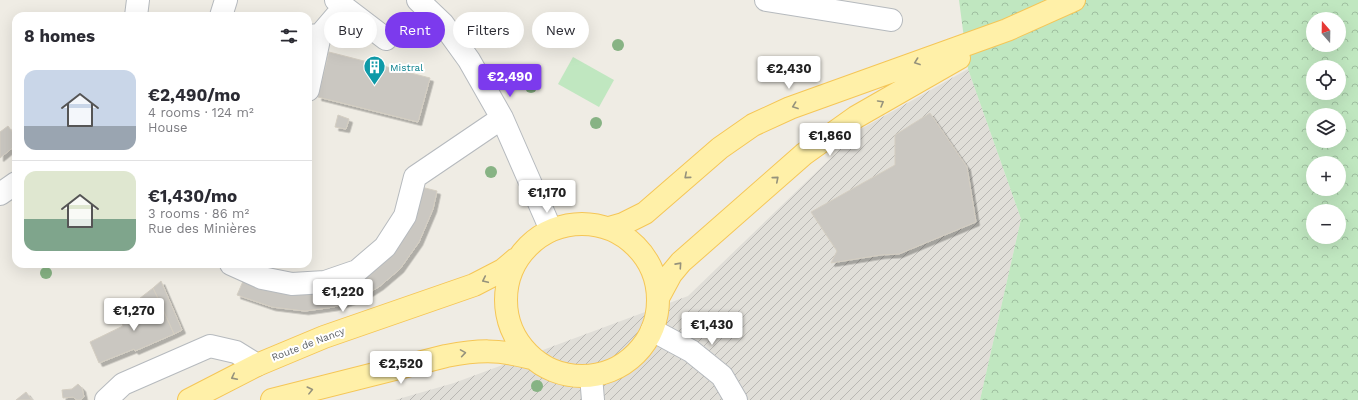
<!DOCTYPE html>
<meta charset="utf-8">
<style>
body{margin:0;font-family:"Work Sans",sans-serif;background:#f2f2f3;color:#2b2b33;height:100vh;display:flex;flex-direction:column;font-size:15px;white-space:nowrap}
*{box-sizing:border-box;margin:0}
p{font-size:13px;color:#7c7c81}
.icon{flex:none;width:22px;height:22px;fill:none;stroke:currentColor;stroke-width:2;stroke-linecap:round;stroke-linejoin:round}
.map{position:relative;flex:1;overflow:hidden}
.drawer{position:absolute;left:12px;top:12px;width:300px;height:256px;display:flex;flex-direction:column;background:#fff;border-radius:12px;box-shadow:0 4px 16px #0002}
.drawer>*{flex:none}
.banner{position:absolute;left:324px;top:12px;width:380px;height:36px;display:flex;gap:8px}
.needle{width:26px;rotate:340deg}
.tools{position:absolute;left:1306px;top:12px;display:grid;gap:8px}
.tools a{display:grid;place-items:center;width:40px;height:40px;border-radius:50%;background:#fff;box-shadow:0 4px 16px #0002;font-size:20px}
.price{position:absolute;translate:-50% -34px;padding:0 9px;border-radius:4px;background:#fff;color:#222;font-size:13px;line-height:26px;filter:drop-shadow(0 1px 2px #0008)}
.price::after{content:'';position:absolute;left:50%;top:24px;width:12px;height:9px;margin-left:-6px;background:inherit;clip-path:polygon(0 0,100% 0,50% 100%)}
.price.active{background:#7c3aed;color:#fff}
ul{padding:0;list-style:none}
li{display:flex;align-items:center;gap:12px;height:100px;padding:0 12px}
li+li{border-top:1px solid #e1e1e2}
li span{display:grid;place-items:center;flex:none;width:112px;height:80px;border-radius:12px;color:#555}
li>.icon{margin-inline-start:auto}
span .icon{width:48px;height:48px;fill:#fffc;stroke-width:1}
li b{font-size:17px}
h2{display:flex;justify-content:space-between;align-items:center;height:48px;padding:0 12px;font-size:17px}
.tag{padding:0 14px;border-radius:18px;background:#fff;box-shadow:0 4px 16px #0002;font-size:14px;line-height:36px}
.tag.active{background:#7c3aed;color:#fff}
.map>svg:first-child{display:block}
.industrial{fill:url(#industrial-furrows)}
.forest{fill:url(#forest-crowns);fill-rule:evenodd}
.pitch{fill:#c0e7c0}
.building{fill:#cac7c1;stroke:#d4cec2;filter:url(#shadow)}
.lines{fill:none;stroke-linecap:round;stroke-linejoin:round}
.minor-casing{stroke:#b6babe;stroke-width:24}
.major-casing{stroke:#f5c657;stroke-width:24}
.minor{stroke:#fff;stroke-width:22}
.major{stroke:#fff0a8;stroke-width:22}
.tree{fill:#87b384}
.oneway{stroke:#95927c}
.labels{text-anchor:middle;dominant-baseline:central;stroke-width:4;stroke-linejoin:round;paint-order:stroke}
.culture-label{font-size:10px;fill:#0d838f;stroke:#fff;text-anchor:start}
.street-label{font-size:10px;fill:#5c6065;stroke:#fff}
</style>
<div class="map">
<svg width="1358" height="400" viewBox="0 0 1358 400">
<defs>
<pattern id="industrial-furrows" width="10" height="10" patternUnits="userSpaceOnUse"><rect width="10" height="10" fill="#e0ded8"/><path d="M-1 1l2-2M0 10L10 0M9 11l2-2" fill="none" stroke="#b9b7b3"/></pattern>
<pattern id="forest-crowns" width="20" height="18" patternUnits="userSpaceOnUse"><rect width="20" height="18" fill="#c0e7c0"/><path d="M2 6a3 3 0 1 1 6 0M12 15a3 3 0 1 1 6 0" fill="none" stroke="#9fbfa0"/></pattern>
<filter id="shadow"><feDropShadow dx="3.5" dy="3.5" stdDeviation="0" flood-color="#0004"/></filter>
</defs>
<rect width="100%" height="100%" fill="#efece4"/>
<path class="industrial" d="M968,69l53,150 -41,181h-585l59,-17 234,-87 173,-167z"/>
<path class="forest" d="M959,0h399v400h-378l41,-181 -53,-150zM1313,19h26v26h-26zM1313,67h26v26h-26zM1313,115h26v26h-26zM1313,163h26v26h-26zM1313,211h26v26h-26z"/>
<path class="pitch" d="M573,57l41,23 -15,27 -41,-23z"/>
<path class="building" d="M329,52l101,26 -12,44 -100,-25z
M930,113l37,54 9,55 -77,32 -18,1 -50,8 6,-12 -26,-39 84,-47v-30z
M338,115l11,4 -3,10 -11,-2z
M8,126l8,11v8l-16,13v-26z
M421,187l16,4 -4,18 -14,33 -19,27 -20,17 -11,7 -12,6 -23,8 -29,4 -33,-4 -35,-12 7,-16 128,-7z
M161,281l21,49 -8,4 -21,-46z
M153,288l5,10 -27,12 -1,-4z
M158,298l16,36 -39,17 -1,-2 -35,14 -9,-21 33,-16 -4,-10z
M78,384l4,4 2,9 -4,3h-3l-4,-3 -10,1 -1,-8 10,-1z
M26,392l6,8h-16z"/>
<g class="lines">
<defs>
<path id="minor" d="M418,0l25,24 26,36 33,58 49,112
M766,0l125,20
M344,7l42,32
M136,16l2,-16
M221,16l5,-16
M308,36l12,-1 24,-28 -8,-7
M308,90l12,-55
M0,194l16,-11
M231,264l31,14 30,6 33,-2 32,-11 28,-24 20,-31 10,-39 87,-59
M652,330l39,21 31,25 14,24
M591,376l2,24
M106,400l17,-16 87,-38 26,6 21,13"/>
<path id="major" d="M506 300a76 76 0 1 1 152 0a76 76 0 1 1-152 0Z
M609,228l14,-4 22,-11 75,-65 33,-23 37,-17 217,-78 67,-30
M658,298l13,-24 10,-12 123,-108 52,-37 103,-59
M189,400l68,-35 67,-28 150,-52 29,-15 13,-11
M272,400l174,-44c32,-6 52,-7 85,2"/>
</defs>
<use href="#minor" class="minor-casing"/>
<use href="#major" class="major-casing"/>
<use href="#minor" class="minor"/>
<use href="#major" class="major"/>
</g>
<g class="tree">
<circle cx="618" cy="45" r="6"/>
<circle cx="531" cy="87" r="6"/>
<circle cx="596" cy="123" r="6"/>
<circle cx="491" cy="172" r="6"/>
<circle cx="46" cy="273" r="6"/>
<circle cx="537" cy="386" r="6"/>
</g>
<defs><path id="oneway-chevron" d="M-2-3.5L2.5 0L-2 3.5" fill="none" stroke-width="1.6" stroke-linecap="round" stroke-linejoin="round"/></defs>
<g class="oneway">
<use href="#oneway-chevron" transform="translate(917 62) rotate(160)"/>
<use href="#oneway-chevron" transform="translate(881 103) rotate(-30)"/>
<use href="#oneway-chevron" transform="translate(795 106) rotate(160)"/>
<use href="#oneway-chevron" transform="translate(687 176) rotate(139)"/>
<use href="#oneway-chevron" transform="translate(776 179) rotate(-41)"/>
<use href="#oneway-chevron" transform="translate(679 265) rotate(-48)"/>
<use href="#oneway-chevron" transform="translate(485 280) rotate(155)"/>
<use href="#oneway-chevron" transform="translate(463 353) rotate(-9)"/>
<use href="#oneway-chevron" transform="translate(234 377) rotate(153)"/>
<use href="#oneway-chevron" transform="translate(310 390) rotate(-14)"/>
</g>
<defs>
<symbol id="building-pin" viewBox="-11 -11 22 30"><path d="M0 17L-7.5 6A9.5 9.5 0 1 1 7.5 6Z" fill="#0f9aa8" stroke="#fff"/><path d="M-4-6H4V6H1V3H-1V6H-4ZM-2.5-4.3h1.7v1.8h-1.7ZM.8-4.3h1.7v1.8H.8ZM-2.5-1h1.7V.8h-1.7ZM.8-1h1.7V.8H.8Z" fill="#fff"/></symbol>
</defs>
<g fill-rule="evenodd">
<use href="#building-pin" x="362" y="54" width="25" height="34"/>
</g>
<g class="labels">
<g class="culture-label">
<text x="390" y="67">Mistral</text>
</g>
<g class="street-label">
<text transform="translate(308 344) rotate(-21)">Route de Nancy</text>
</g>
</g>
</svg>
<div class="tools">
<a><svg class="needle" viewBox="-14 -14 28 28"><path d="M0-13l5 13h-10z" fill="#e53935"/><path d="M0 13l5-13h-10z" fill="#7c7c81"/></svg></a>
<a><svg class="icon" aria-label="locate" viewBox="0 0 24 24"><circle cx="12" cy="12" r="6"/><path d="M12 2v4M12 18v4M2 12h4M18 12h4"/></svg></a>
<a><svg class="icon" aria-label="layers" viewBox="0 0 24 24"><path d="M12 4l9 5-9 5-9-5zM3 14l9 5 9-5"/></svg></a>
<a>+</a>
<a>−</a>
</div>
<b class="price" style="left:789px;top:90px">€2,430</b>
<b class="price active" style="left:510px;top:98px">€2,490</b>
<b class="price" style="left:830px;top:157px">€1,860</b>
<b class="price" style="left:547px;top:214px">€1,170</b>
<b class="price" style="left:343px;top:313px">€1,220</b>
<b class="price" style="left:134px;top:332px">€1,270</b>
<b class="price" style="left:712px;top:346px">€1,430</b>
<b class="price" style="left:401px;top:385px">€2,520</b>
<div class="banner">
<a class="tag">Buy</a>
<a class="tag active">Rent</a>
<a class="tag">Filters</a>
<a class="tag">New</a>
</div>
<section class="drawer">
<h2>8 homes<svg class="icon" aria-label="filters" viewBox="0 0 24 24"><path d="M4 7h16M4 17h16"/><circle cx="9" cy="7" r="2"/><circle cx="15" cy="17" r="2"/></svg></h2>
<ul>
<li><span style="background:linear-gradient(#c9d6e8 70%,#9aa5b1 0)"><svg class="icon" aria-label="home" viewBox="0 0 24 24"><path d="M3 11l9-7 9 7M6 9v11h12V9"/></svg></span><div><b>€2,490/mo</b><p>4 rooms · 124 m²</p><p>House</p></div></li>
<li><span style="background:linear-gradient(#dfe7d0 60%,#7fa58c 0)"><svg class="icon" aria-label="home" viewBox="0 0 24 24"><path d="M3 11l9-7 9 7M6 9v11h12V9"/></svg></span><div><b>€1,430/mo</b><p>3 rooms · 86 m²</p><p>Rue des Minières</p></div></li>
</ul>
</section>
</div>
